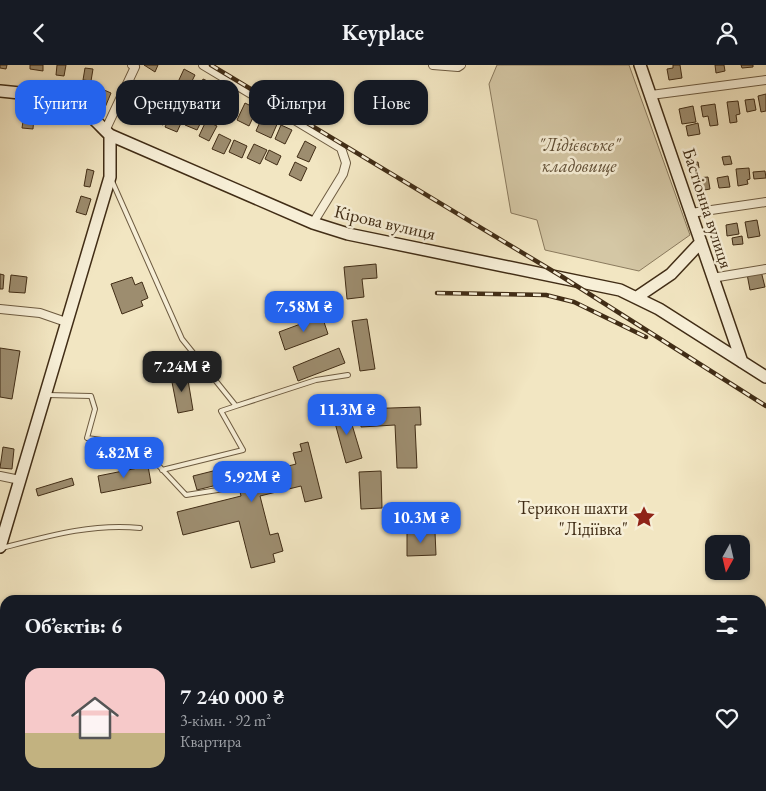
<!DOCTYPE html>
<html lang="uk">
<meta charset="utf-8">
<style>
body{margin:0;font-family:"EB Garamond",serif;background:#20242c;color:#f1f3f6;height:100vh;display:flex;flex-direction:column;font-size:19px;white-space:nowrap}
*{box-sizing:border-box;margin:0}
p{font-size:16px;color:#9ea1a6}
.icon{flex:none;width:28px;height:28px;fill:none;stroke:currentColor;stroke-width:2;stroke-linecap:round;stroke-linejoin:round}
.map{position:relative;flex:1;overflow:hidden}
.drawer{position:absolute;left:0px;top:530px;width:766px;height:196px;display:flex;flex-direction:column;background:#171b24;border-radius:15px 15px 0 0;box-shadow:0 1px 4px #0004}
.drawer>*{flex:none}
.hud{position:absolute;left:15px;top:15px;width:500px;height:45px;display:flex;gap:10px}
.needle{width:32px;rotate:188deg}
.fabs{position:absolute;left:705px;top:470px;display:grid;gap:10px}
.fabs a{display:grid;place-items:center;width:45px;height:45px;border-radius:10px;background:#171b24;box-shadow:0 1px 4px #0004;font-size:25px}
.price{position:absolute;translate:-50% -42px;padding:0 11px;border-radius:10px;background:#2563eb;color:#fff;font-size:16px;line-height:32px;filter:drop-shadow(0 1px 2px #0008)}
.price::after{content:'';position:absolute;left:50%;top:30px;width:15px;height:11px;margin-left:-8px;background:inherit;clip-path:polygon(0 0,100% 0,50% 100%)}
.price.active{background:#222;color:#fff}
ul{padding:0;list-style:none}
li{display:flex;align-items:center;gap:15px;height:125px;padding:0 25px}
li+li{border-top:1px solid #363941}
li span{display:grid;place-items:center;flex:none;width:140px;height:100px;border-radius:15px;color:#555}
li>.icon{margin-inline-start:auto}
span .icon{width:60px;height:60px;fill:#fffc;stroke-width:1}
li b{font-size:21px}
h2{display:flex;justify-content:space-between;align-items:center;height:60px;padding:0 25px;font-size:21px}
.pill{padding:0 18px;border-radius:15px;background:#171b24;box-shadow:0 1px 4px #0004;font-size:18px;line-height:45px}
.pill.active{background:#2563eb;color:#fff}
header{display:flex;justify-content:space-between;align-items:center;height:65px;padding:0 25px;background:#171b24;font-size:22px;font-weight:700}
.map>svg:first-child{display:block}
.green{fill:#d4c7a5;stroke:#8a7a5e}
.building{fill:#9d8d6f;stroke:#412d16}
.lines{fill:none;stroke-linecap:round;stroke-linejoin:round}
.lane-casing{stroke:#6d5b41;stroke-width:6}
.street-casing{stroke:#6d5b41;stroke-width:10}
.secondary-casing{stroke:#412d16;stroke-width:14}
.lane{stroke:#f7efd7;stroke-width:4}
.street{stroke:#f7efd7;stroke-width:8}
.secondary{stroke:#f7efd7;stroke-width:11}
.rail-casing{stroke:#412d16;stroke-width:4.5}
.rail{stroke:#f7efd7;stroke-width:2.5;stroke-dasharray:8;stroke-linecap:butt}
.labels{text-anchor:middle;dominant-baseline:central;stroke-width:5;stroke-linejoin:round;paint-order:stroke}
.park-label{font-size:18px;font-style:italic;fill:#5e4c33;stroke:#f7efd7}
.street-label{font-size:18px;fill:#412d16;stroke:#f7efd7}
.poi-label{font-size:18px;fill:#412d16;stroke:#f7efd7;text-anchor:end}
</style>
<header><svg class="icon" aria-label="back" viewBox="0 0 24 24"><path d="M15 5l-7 7 7 7"/></svg>Keyplace<svg class="icon" aria-label="person" viewBox="0 0 24 24"><circle cx="12" cy="8" r="4"/><path d="M4 21q1-7 8-7t8 7"/></svg></header>
<div class="map">
<svg width="766" height="726" viewBox="0 0 766 726">
<rect width="100%" height="100%" fill="#f2e6c2"/>
<filter id="stains"><feTurbulence type="fractalNoise" baseFrequency=".004" numOctaves="4"/><feColorMatrix values="0 0 0 0 .2 0 0 0 0 .09 0 0 0 0 .02 0 0 0 .5 -.17"/></filter>
<radialGradient id="worn" r=".72"><stop offset=".6" stop-color="#630" stop-opacity="0"/><stop offset="1" stop-color="#630" stop-opacity=".3"/></radialGradient>
<path class="green" d="M497,0h132l61,170 -51,36 -94,-21 -8,-30 -26,-7 -22,-129z"/>
<path class="building" d="M0,0h7l-1,4 -6,-1z
M30,0h13v6l-13,-2z
M57,0h9l-2,11 -8,-1z
M144,0h14l-3,7z
M673,0h7l2,13 -13,2 -2,-11 6,-1z
M715,0h9l1,6 -9,2z
M741,0h12v2l-11,1z
M85,3l8,1 -2,12 -8,-1z
M184,4l11,6 -6,12 -11,-5z
M203,14l9,4 -5,12 -9,-4z
M135,19l13,6 -4,9 -13,-6z
M95,21l16,7 -7,17 -16,-7z
M214,21l11,5 -6,13 -11,-5z
M766,29v17l-5,1 -3,-16z
M754,34l2,11 -9,2 -2,-12z
M738,36l2,13 -4,1 1,7 -7,1 -3,-21z
M245,38l12,6 -8,17 -12,-6z
M715,39l3,21 -8,1 -2,-10 -5,1 -2,-11z
M126,40l15,6 -5,11 -15,-7z
M693,41l3,16 -14,2 -3,-15z
M224,42l8,4 -6,13 -9,-4z
M156,45l11,5 -4,10 -12,-5z
M190,49l12,6 -5,10 -12,-5z
M24,50l10,1 -1,13 -11,-1z
M171,50l11,6 -5,11 -12,-5z
M263,50l15,7 -7,16 -15,-7z
M206,56l11,5 -8,15 -10,-5z
M698,58l2,11 -12,2 -2,-10z
M281,60l11,5 -7,14 -10,-5z
M219,69l12,6 -7,14 -12,-5z
M234,75l13,6 -5,12 -13,-6z
M305,76l11,6 -7,15 -12,-5z
M254,79l13,6 -7,14 -13,-6z
M269,85l12,6 -4,9 -12,-6z
M730,91l2,8 -8,1 -2,-8z
M295,97l12,6 -6,13 -12,-6z
M698,97l1,6 -7,1 -1,-6z
M749,103l1,11 -3,1 1,4 -10,2 -2,-17z
M87,104l7,2 -4,16 -6,-1z
M765,106l1,7 -12,1 -1,-7z
M728,111l2,11 -11,1 -2,-10z
M708,112l2,12 -11,2 -2,-13z
M81,131l10,3 -5,16 -10,-3z
M757,155l3,16 -12,2 -3,-16z
M737,158l2,11 -12,2 -1,-11z
M742,171l1,8 -10,1 -1,-7z
M376,199l1,14 -15,1 2,18 -17,2 -3,-32z
M761,206l4,16 -15,3 -3,-16z
M0,209l4,1 -1,14h-3z
M11,210l16,2 -2,16 -16,-1z
M132,212l3,8 7,-3 6,16 -7,3 2,5 -21,8 -11,-30z
M322,251l6,18 -43,16 -6,-18z
M367,254l8,50 -15,2 -8,-50z
M0,283l20,3 -8,48 -12,-2z
M339,283l6,15 -47,18 -5,-14z
M187,309l6,36 -15,3 -7,-36z
M420,342l1,18h-6l2,43h-20l-2,-43 -34,2v-18z
M347,343l15,50 -16,5 -14,-51z
M308,377l14,56 -17,4 -4,-16 -41,10 10,39 8,-2 5,18 -10,3 2,8 -24,6 -12,-47 -56,14 -6,-23 64,-16 -4,-16 -40,10 -4,-14 44,-11 12,2 5,8 42,-11 -3,-11 9,-2 -2,-7z
M3,382l11,2 -2,20 -12,-1z
M148,401l3,17 -50,10 -3,-17z
M381,406l1,37 -21,1 -2,-37z
M72,413l2,7 -36,11 -2,-7z
M435,467l1,23 -29,1v-23z"/>
<g class="lines">
<defs>
<path id="lane" d="M112,116l70,158 54,67 80,-26 32,-5
M47,330l44,1 4,13 -8,29 37,5 21,8 41,44 38,-6
M162,405l81,-20 -22,-39 15,-5
M2,483c46,-12 91,-25 138,-20
M477,721v5"/>
<path id="street" d="M203,0l138,83 5,15 -3,11 -30,49
M433,0l25,2 3,-2
M651,30l115,-15
M105,66l30,-64 -3,-2
M691,148l75,-11
M712,213l54,-9
M0,244l40,4 26,9
M0,411l20,4
M633,721l1,5
M272,726l28,-5"/>
<path id="secondary" d="M640,0l102,297
M0,26c32,3 63,6 90,25 7,5 13,13 20,19l203,88 35,11 272,56 39,19 107,68
M637,232l34,-23 30,-32
M0,482l110,-370v-42"/>
</defs>
<use href="#lane" class="lane-casing"/>
<use href="#street" class="street-casing"/>
<use href="#secondary" class="secondary-casing"/>
<use href="#lane" class="lane"/>
<use href="#street" class="street"/>
<use href="#secondary" class="secondary"/>
<defs>
<path id="rail" d="M211,0l350,211 205,130
M437,228l109,2 28,7 72,35"/>
</defs>
<use href="#rail" class="rail-casing"/>
<use href="#rail" class="rail"/>
</g>
<defs>
<symbol id="sight-bare" viewBox="-9 -9 18 18"><path d="M0-6L1.8-2.2L6-1.7L2.9 1.2L3.7 5.4L0 3.3L-3.7 5.4L-2.9 1.2L-6-1.7L-1.8-2.2Z" fill="#8f2418" stroke="#f7efd7" stroke-width="2.5" paint-order="stroke"/></symbol>
</defs>
<g fill-rule="evenodd">
<use href="#sight-bare" x="628" y="436" width="32" height="32"/>
</g>
<g class="labels">
<g class="park-label">
<text x="579" y="79">"Лідієвське"<tspan x="579" dy="21">кладовище</tspan></text>
</g>
<g class="street-label">
<text transform="translate(708 143) rotate(72)">Бастіонна вулиця</text>
<text transform="translate(385 157) rotate(13)">Кірова вулиця</text>
</g>
<g class="poi-label">
<text x="628" y="442">Терикон шахти<tspan x="628" dy="21">"Лідіївка"</tspan></text>
</g>
</g>
<rect width="100%" height="100%" filter="url(#stains)"/>
<rect width="100%" height="100%" fill="url(#worn)"/>
</svg>
<div class="fabs">
<a><svg class="needle" viewBox="-14 -14 28 28"><path d="M0-13l5 13h-10z" fill="#e53935"/><path d="M0 13l5-13h-10z" fill="#9ea1a6"/></svg></a>
</div>
<b class="price" style="left:304px;top:268px">7.58M ₴</b>
<b class="price active" style="left:182px;top:328px">7.24M ₴</b>
<b class="price" style="left:347px;top:371px">11.3M ₴</b>
<b class="price" style="left:124px;top:414px">4.82M ₴</b>
<b class="price" style="left:252px;top:438px">5.92M ₴</b>
<b class="price" style="left:421px;top:479px">10.3M ₴</b>
<div class="hud">
<a class="pill active">Купити</a>
<a class="pill">Орендувати</a>
<a class="pill">Фільтри</a>
<a class="pill">Нове</a>
</div>
<section class="drawer">
<h2>Об’єктів: 6<svg class="icon" aria-label="filters" viewBox="0 0 24 24"><path d="M4 7h16M4 17h16"/><circle cx="9" cy="7" r="2"/><circle cx="15" cy="17" r="2"/></svg></h2>
<ul>
<li><span style="background:linear-gradient(#f6c9c9 65%,#c2b280 0)"><svg class="icon" aria-label="home" viewBox="0 0 24 24"><path d="M3 11l9-7 9 7M6 9v11h12V9"/></svg></span><div><b>7 240 000 ₴</b><p>3-кімн. · 92 m²</p><p>Квартира</p></div><svg class="icon" aria-label="heart" viewBox="0 0 24 24"><path d="M12 20l-8-8c-3-5 5-10 8-4 3-6 11-1 8 4z"/></svg></li>
</ul>
</section>
</div>
